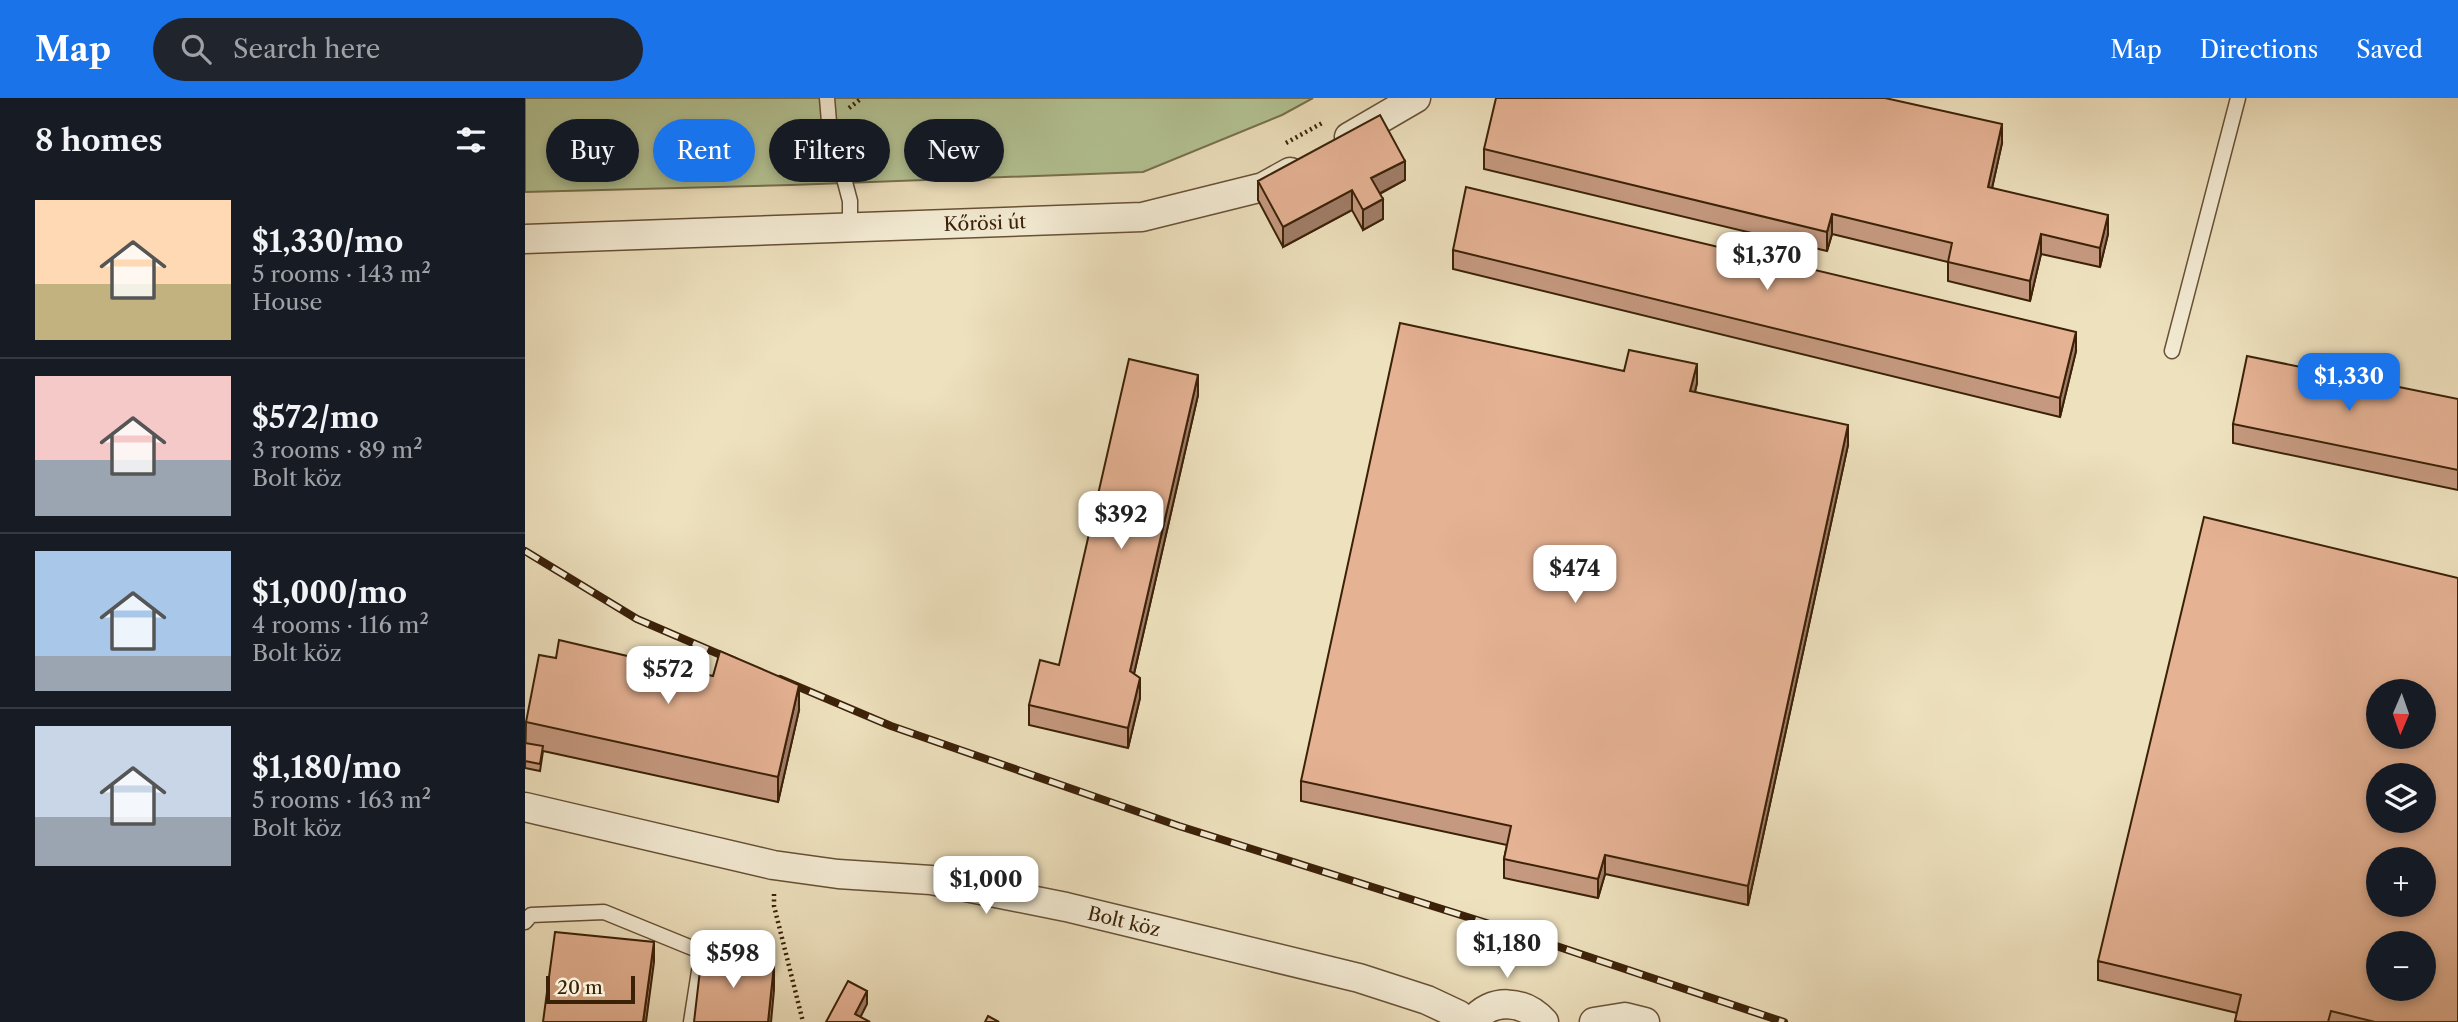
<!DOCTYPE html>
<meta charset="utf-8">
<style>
body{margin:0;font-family:"Libre Caslon Text",serif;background:#20242c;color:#f1f3f6;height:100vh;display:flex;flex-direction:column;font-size:26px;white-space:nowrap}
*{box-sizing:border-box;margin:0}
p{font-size:23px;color:#9ea1a6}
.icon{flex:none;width:38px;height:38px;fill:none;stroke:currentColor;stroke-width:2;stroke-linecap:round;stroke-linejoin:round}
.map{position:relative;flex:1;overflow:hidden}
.details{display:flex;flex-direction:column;background:#171b24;width:525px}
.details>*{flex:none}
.banner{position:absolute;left:21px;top:21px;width:665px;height:63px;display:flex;gap:14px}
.needle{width:46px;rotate:182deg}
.tools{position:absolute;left:1841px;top:581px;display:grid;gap:14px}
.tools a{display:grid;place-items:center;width:70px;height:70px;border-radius:50%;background:#171b24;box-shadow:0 4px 10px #0003;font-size:35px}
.scale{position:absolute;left:21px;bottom:18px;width:89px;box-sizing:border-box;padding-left:7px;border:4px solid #3b2108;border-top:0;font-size:19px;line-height:24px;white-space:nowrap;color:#3b2108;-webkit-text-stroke:5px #f4ecd5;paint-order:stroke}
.price{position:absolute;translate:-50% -60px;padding:0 16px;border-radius:14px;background:#fff;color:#222;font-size:23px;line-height:46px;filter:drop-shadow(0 2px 4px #0008)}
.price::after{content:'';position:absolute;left:50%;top:42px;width:21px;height:16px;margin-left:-10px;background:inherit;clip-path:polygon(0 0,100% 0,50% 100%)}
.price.active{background:#1a73e8;color:#fff}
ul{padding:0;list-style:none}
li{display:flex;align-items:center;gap:21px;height:175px;padding:0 35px}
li+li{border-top:2px solid #363941}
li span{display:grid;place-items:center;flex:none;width:196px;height:140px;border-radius:0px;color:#555}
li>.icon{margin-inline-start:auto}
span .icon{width:84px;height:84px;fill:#fffc;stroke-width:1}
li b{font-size:30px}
h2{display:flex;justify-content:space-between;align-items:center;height:84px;padding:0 35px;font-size:30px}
.pill{padding:0 24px;border-radius:32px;background:#171b24;box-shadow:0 4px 10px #0003;font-size:24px;line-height:63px}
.pill.active{background:#1a73e8;color:#fff}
header{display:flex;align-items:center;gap:42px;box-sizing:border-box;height:98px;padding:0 35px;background:#1a73e8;color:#fff}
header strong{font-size:33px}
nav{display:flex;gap:38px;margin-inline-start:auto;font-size:24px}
.search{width:490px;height:63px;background:#20242c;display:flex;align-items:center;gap:18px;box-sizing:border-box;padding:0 24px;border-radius:38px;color:#9ea1a6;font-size:26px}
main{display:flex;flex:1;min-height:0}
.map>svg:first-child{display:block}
.green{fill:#b4c495;stroke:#78724e;stroke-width:2}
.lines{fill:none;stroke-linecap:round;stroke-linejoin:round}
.service-casing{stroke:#685136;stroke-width:17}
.minor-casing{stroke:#685136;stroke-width:31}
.path{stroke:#3b2108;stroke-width:4.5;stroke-dasharray:2 3.5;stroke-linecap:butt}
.service{stroke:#f4ecd5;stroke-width:14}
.minor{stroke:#f4ecd5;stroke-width:28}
.rail-casing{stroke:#3b2108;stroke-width:8}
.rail{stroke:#f4ecd5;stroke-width:5;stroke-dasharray:16;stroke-linecap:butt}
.wall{fill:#c5997f;stroke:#3b2108;stroke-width:2}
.shaded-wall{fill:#a07d68;stroke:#3b2108;stroke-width:2}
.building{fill:#e5b294;stroke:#3b2108;stroke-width:2;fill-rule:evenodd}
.labels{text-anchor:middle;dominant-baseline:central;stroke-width:7;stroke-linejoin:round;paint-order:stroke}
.street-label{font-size:19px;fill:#3b2108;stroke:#f4ecd5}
</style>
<header>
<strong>Map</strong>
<div class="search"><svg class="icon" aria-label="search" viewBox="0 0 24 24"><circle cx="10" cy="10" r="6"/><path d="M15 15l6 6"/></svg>Search here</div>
<nav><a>Map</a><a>Directions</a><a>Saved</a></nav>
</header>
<main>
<section class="details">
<h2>8 homes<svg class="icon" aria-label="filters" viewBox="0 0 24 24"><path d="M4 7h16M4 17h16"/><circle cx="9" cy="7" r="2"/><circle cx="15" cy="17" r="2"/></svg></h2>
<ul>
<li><span style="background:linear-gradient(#ffd9b3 60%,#c2b280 0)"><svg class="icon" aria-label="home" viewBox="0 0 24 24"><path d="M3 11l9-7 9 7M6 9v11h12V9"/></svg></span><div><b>$1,330/mo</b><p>5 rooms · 143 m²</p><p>House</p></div></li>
<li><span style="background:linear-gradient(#f6c9c9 60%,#9aa5b1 0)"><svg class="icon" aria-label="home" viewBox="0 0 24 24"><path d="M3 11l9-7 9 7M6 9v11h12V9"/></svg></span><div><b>$572/mo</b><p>3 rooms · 89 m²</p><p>Bolt köz</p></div></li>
<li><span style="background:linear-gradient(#a9c7e8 75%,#9aa5b1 0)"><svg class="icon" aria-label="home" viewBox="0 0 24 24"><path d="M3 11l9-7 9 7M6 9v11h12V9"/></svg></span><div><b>$1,000/mo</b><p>4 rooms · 116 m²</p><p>Bolt köz</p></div></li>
<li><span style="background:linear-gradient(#c9d6e8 65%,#9aa5b1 0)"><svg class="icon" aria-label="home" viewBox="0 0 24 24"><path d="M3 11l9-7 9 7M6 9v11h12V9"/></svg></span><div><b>$1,180/mo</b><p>5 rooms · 163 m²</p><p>Bolt köz</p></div></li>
</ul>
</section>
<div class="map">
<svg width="1933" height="924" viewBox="0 0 1933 924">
<rect width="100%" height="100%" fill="#eee1be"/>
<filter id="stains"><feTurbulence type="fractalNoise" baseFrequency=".00286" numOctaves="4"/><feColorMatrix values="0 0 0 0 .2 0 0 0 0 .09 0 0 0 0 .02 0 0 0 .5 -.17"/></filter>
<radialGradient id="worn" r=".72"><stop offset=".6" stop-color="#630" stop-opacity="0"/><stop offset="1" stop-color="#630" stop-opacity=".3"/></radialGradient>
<path class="green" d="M0,0h788l-31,17 -139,57 -352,13 -266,7z"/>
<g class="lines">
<defs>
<path id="service" d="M302,0l2,24 21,79v27
M1647,253l66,-253
M0,824l6,-7 73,-3 98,40 -11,70"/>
<g id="minor">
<path d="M824,39l67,-39"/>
<path id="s1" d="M0,141l617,-22 121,-30 27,-15"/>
<path id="s2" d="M0,709l248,58 65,9 93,6 135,27 293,71 68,22 32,15 5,7"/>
<path d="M947,924c19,-25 52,-22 72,0"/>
<path d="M1069,924l31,-5 20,5"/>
</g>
</defs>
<use href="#service" class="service-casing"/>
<use href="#minor" class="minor-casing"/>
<path class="path" d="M324,10l13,-10
M761,45l38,-21
M249,796v12l29,116"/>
<use href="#service" class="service"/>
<use href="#minor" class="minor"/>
<defs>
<path id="rail" d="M0,453l112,68 98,42
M255,581l111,47 288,100 320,101 285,95"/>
</defs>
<use href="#rail" class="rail-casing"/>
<use href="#rail" class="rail"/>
</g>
<path class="wall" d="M1477,45l-10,45 116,46 -8,33 -59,-13 -11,47 -82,-20v-19l-116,-28 -5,17 -343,-82v-20z
M880,82l-25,14 3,25 -20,11 -11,-20 -69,37 -25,-47v-19z
M928,152l623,101 -16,66 -607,-148z
M1099,273l73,12 -2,9 153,53 -100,460 -143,-31 -7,24 -94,-20v-19l3,-14 -206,-44v-20z
M673,297l-64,279 6,24 -12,50 -99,-23v-20l30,-40z
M1933,301v91l-225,-47v-19z
M274,612l-21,92 -235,-51 -3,20 -15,-3 1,-46z
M1573,863l360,61h-223l2,-9 -139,-33z"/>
<path class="shaded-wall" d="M1477,26v19l-14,63v-19z
M880,63v19l-34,18v-20z
M827,92v20l-69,37v-20z
M858,101v20l-20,11v-20z
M1307,116v20l-5,17v-19z
M1583,117v19l-8,33v-19z
M1516,136v20l-11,47v-20z
M1551,234v19l-16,66v-19z
M1172,266v19l-7,28v-20z
M673,277v20l-68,296v-20z
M1323,327v20l-100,460v-19z
M615,580v20l-12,50v-20z
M274,587v25l-21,92v-25z
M1080,757v19l-7,24v-19z
M129,844v20l-8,60h-3z
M249,867v25l-3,32h-3z
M342,893v13l-9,18 -3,-8z"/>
<path class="building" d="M971,0h389l117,26 -14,63 120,28 -8,33 -59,-14 -11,47 -82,-19 4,-19 -120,-29 -5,18 -343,-83z
M855,17l25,46 -34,17 12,21 -20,11 -11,-20 -69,37 -25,-46z
M941,89l610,145 -16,66 -607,-148z
M875,225l224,48 5,-21 68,14 -7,27 158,34 -100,461 -143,-31 -7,24 -94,-20 7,-33 -210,-45z
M1722,258l211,43v71l-225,-46z
M604,261l69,16 -68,296 10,7 -12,50 -99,-23 11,-45 19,5z
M1679,419l254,61v444h-83l-44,-11 -3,11h-86l-7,-1 6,-26 -143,-34zM1853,593h46v46h-46zM1853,677h46v46h-46zM1853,761h46v46h-46zM1853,845h46v46h-46z
M34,542l154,36 7,-25 79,34 -21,92 -252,-55 13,-67 17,3z
M0,645l18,3 -3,18 -15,-3z
M30,834l99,10 -11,80h-100z
M177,855l72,12 -6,57h-74z
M323,883l19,10 -12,23 15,8h-44z
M463,918l11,6h-14z"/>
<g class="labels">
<g class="street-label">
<text stroke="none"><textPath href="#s1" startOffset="460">Kőrösi út</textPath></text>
<text stroke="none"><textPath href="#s2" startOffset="611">Bolt köz</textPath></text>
</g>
</g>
<rect width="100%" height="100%" filter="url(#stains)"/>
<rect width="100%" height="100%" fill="url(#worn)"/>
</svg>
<div class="tools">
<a><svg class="needle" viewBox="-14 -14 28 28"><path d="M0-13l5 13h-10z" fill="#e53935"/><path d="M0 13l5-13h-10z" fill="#9ea1a6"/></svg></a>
<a><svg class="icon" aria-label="layers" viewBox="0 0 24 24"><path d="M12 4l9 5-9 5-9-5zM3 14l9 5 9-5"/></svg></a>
<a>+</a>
<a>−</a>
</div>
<div class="scale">20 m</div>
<b class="price" style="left:1242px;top:194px">$1,370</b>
<b class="price active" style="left:1824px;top:315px">$1,330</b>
<b class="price" style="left:596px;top:453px">$392</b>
<b class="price" style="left:1050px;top:507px">$474</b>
<b class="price" style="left:143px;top:608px">$572</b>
<b class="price" style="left:461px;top:818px">$1,000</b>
<b class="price" style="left:982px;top:882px">$1,180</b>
<b class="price" style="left:208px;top:892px">$598</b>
<div class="banner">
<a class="pill">Buy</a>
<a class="pill active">Rent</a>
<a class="pill">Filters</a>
<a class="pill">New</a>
</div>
</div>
</main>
